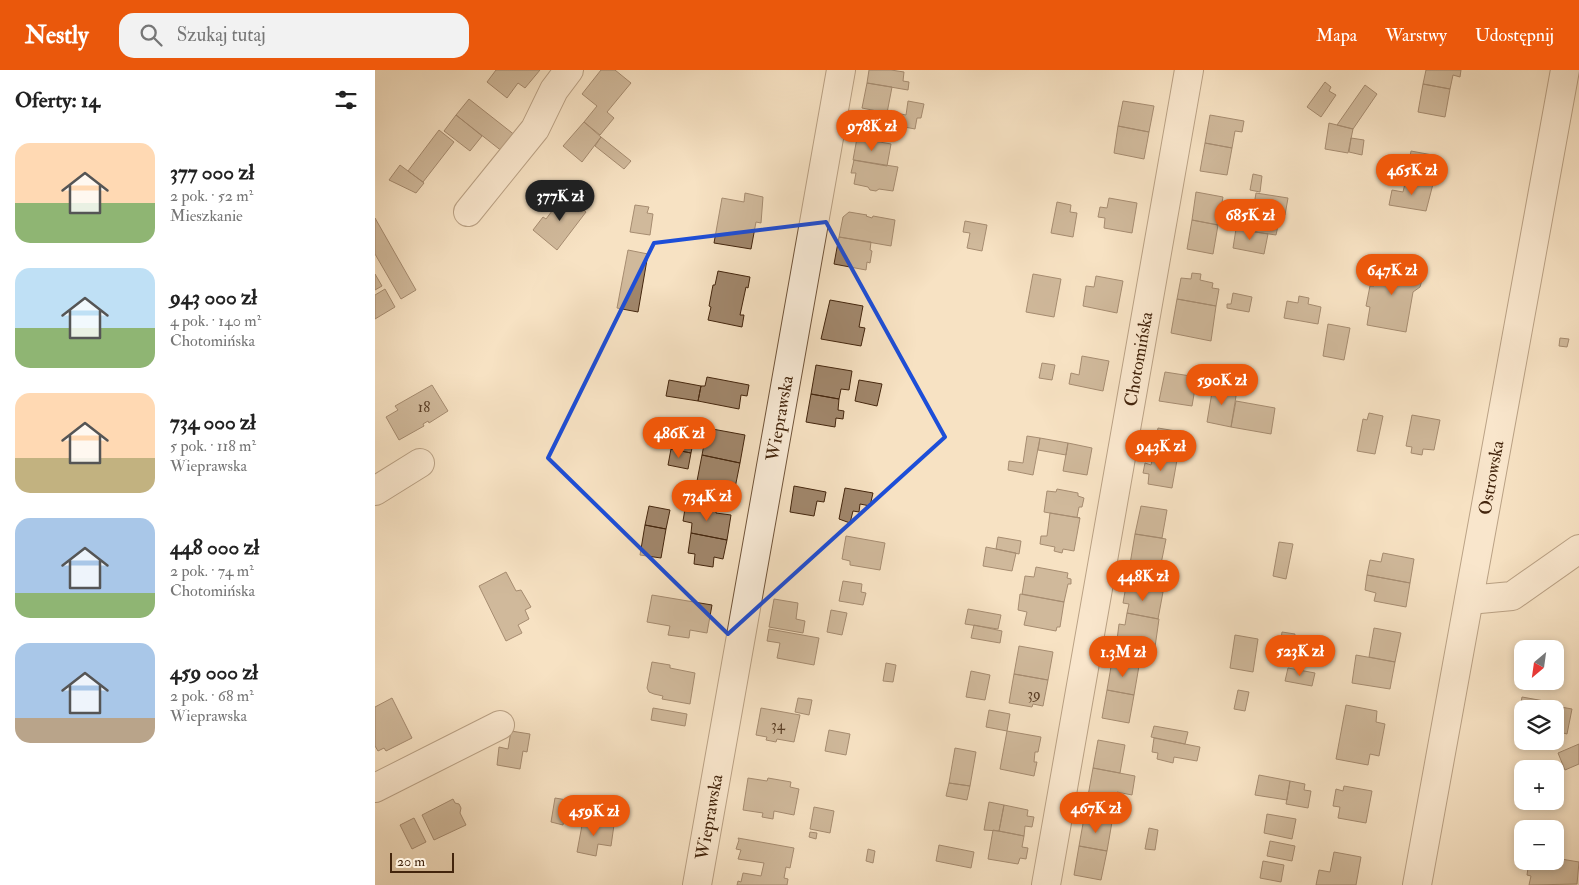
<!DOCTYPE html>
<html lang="pl">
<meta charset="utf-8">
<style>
body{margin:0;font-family:"IM FELL Double Pica",serif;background:#f2f2f2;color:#222;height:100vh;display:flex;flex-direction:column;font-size:19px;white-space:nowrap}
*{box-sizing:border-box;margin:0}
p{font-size:16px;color:#767676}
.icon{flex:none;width:28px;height:28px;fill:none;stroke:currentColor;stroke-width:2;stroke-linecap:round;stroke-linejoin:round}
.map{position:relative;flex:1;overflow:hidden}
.sheet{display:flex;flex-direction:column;background:#fff;width:375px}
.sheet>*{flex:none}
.needle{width:32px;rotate:209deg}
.fabs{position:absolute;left:1139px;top:570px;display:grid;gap:10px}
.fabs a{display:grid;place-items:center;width:50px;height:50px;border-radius:10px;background:#fff;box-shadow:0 2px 8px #0003;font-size:25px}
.scale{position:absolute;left:15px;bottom:12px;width:64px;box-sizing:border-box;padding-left:5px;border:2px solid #43250d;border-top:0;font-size:14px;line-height:18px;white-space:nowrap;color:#43250d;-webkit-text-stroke:4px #faecd8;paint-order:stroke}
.price{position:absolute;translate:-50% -42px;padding:0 11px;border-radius:18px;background:#ea580c;color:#fff;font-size:16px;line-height:32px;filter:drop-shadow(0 1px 2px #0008)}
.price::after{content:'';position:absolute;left:50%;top:30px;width:15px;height:11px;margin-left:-8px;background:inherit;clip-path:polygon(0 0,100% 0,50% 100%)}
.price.selected{background:#222;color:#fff}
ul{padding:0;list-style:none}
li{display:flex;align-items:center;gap:15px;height:125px;padding:0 15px}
li span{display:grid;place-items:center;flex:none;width:140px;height:100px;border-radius:15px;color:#555}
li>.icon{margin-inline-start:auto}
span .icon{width:60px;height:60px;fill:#fffc;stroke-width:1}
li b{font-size:21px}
h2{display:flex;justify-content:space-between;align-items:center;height:60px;padding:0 15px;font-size:21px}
header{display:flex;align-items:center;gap:30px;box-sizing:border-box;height:70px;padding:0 25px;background:#ea580c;color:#fff}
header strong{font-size:24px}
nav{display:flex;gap:28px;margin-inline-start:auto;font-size:18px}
.search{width:350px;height:45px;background:#f2f2f2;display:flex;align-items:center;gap:12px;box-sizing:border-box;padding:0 18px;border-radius:15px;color:#767676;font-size:19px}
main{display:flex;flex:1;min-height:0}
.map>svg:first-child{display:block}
.building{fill:#a1876c;stroke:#43250d}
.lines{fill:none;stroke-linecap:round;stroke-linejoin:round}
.minor-casing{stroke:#70543a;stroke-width:30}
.minor{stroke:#faecd8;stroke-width:28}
.marked{fill:none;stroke:#1d4ed8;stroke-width:4;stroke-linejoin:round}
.labels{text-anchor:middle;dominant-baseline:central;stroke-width:5;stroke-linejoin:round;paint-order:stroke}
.number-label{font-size:15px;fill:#5a3e25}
.street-label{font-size:18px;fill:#43250d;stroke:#faecd8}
</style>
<header>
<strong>Nestly</strong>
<div class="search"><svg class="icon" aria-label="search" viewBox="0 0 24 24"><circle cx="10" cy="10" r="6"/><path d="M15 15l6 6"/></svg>Szukaj tutaj</div>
<nav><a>Mapa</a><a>Warstwy</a><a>Udostępnij</a></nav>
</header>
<main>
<section class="sheet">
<h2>Oferty: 14<svg class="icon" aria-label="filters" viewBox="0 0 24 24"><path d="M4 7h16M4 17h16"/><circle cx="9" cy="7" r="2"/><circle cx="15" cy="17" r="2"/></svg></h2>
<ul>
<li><span style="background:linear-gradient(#ffd9b3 60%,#8fb573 0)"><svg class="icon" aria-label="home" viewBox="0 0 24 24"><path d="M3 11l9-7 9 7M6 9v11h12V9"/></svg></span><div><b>377 000 zł</b><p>2 pok. · 52 m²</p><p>Mieszkanie</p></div></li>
<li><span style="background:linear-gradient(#bfe0f5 60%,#8fb573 0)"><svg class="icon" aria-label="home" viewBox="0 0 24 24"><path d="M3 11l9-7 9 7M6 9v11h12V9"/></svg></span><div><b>943 000 zł</b><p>4 pok. · 140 m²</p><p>Chotomińska</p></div></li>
<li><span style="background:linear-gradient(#ffd9b3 65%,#c2b280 0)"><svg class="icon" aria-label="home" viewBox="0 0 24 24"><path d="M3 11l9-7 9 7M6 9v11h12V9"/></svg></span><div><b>734 000 zł</b><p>5 pok. · 118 m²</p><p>Wieprawska</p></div></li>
<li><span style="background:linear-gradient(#a9c7e8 75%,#8fb573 0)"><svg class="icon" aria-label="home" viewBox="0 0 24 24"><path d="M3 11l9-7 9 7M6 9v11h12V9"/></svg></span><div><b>448 000 zł</b><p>2 pok. · 74 m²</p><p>Chotomińska</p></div></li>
<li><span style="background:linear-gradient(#a9c7e8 75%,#b9a48a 0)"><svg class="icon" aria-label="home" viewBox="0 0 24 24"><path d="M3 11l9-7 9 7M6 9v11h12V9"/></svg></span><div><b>459 000 zł</b><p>2 pok. · 68 m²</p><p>Wieprawska</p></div></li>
</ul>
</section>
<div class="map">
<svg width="1204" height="815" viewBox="0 0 1204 815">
<rect width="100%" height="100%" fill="#f7e2c3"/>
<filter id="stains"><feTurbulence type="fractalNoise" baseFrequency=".004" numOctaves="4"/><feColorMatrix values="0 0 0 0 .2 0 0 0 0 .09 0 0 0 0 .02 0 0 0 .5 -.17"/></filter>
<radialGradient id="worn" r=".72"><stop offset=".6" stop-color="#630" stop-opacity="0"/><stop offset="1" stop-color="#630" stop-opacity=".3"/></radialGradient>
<path class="building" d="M121,0h44l-15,18 -7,-5 -11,15 -20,-16z
M226,0h14l16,13 -24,29 7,6 -14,17 -16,-13 13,-16 -15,-12z
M494,0h22l13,2 -1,9 6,1 -1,8 -41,-7z
M1051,0h35l-1,7 -7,-2 -3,14 -27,-5z
M950,12l6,5 -2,4 7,4 -15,22 -14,-10z
M492,13l25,4 -5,26 -25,-5z
M1048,14l27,5 -5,28 -27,-5z
M990,15l12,9 -24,35 -16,-4z
M94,29l47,37 -13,16 -47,-37z
M533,31l16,3 -3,14h-4l-2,11 -21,-4 2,-12 10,2z
M748,31l31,5 -5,26 -31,-6z
M81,45l26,21 -12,15 -26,-20z
M835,45l34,6 -2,11 -7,-1 -3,17 -27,-5z
M209,52l17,15 -19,25 -19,-16z
M954,53l24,6 -5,24 -23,-4z
M743,56l31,6 -5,27 -30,-6z
M64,60l15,12 -31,40 -15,-11z
M226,67l30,24 -7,8 -29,-23z
M482,68l34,6 -4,22 -34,-6z
M976,68l13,2 -2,15 -13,-3z
M830,73l27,5 -5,27 -27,-4z
M1036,81l27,5 -5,28 -27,-5z
M479,90l44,7 -5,24 -14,-2 -3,2 -6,-1 -2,-3 -14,-3 2,-11h-5z
M25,95l24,18 -8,10 -27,-13z
M878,104l9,2 -2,16 -10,-2z
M1031,109l27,5 -7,27 -37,-6 3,-15 11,2z
M821,122l27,5 -5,28 -26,-5z
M187,123l24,19 -29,38 -24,-20 10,-13 3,2 6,-8 -2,-2z
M370,123l18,4 -2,26 -5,-1 -5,27 -37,-6 8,-45 22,4z
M881,123l32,5 -3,17 -5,1 -27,-5z
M734,128l28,5 -5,30 -28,-5 1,-10 -7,-1 2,-10 7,1z
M682,132l14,3 -1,7 7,1 -4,24 -22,-4z
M260,135l14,2 -2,6 6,1 -3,21 -20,-3z
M878,141l27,5 -4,19 -27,-4z
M474,142l18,3 -1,1 6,2 1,-2 22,4 -4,26 -52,-9 4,-20z
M0,148l41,72 -15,9 -26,-45z
M817,150l26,5 -5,29 -26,-5z
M590,151l22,4 -5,26 -15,-3 3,-15 -7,-1z
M861,159l32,5 -4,20 -31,-6z
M464,167l32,5 -1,8 2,1 -2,12 -3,-1 -1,8 -32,-6z
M253,180l20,4 -10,58 -21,-4z
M1003,191l30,4 -1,1 10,2 -1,6 6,6 -2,7 -7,5 -7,40 -39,-7 3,-18 -4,-1 4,-20h4z
M343,201l32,6 -2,11 -2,-1 -6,28h4l-2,12 -34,-7 3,-13 -2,-1 4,-21h2z
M817,203l9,1 -1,6 13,3 -1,5 7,1 -3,17 -39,-7 4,-21 10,1z
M0,204l7,12 -7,4z
M658,204l28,5 -7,38 -28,-5z
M721,206l27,5 -6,32 -34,-7 3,-20 8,1z
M10,219l10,18 -20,12v-24z
M858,223l19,4 -3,15 -22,-4v-4h4z
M924,226l10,2 -1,6 13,3 -3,17 -34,-6 3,-17 11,2z
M802,229l39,7 -5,35 -40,-8z
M455,230l33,6 -4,21 6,1 -4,18 -40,-7z
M953,254l22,4 -6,32 -21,-4z
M1185,268l9,1 -2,8 -8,-1z
M707,286l27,5 -6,30 -34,-7 2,-11 8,2z
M667,293l13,2 -3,15 -13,-2z
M441,295l36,6 -3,19 -8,-1 -2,10 -28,-5z
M790,302l32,5 -5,29 -33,-5z
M332,307l42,8 -2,11 -6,-1 -2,14 -41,-8 3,-15h4z
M294,310l32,6 -3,15 -32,-5z
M484,310l23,4 -5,22 -22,-5z
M57,315l16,26 -19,12 -1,-2 -5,3 1,2 -25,14 -13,-23 12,-7 -3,-4z
M838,316l24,4 -6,37 -24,-5z
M436,324l28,5 -1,11 6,1 -1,8 -7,-1 -1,9 -29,-5z
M861,331l39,7 -4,26 -40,-7z
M994,343l14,3 -8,38 -18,-3 6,-32 4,1z
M1037,345l28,5 -6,30 -11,-1 -1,6 -11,-2 1,-6 -6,-1z
M332,358l38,7 -5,28 -38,-8z
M783,358l24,4 -5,28 -24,-4 2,-13h-4l1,-5h4z
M295,359l13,3 -1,3 12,3 -3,15 -20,-4 2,-8 -5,-1z
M652,366l13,2 -7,37 -25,-5 1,-9 14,2z
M665,368l28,5 -2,12 -28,-5z
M693,373l24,5 -5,27 -24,-4z
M296,379l20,4 -3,16 -20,-4z
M327,385l38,8 -5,25 -38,-7z
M778,386l24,4 -5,28 -24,-4 1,-10 -6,-1 2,-10 6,2z
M419,416l32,6 -2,10 -7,-1 -3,15 -24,-4z
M470,418l28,5 -3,13 -10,-2 -1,8 -6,-1 -3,12 -11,-4z
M682,419l21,4v3l6,2 -2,9h-3l-2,10 3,1 -36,-6 3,-21 9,1z
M311,433l30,6v4l15,2 -4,25 -36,-7 1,-10 -9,-2z
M274,436l21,4 -4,19 -21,-4z
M766,436l26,4 -5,28 -27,-4z
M675,443l30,5 -6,33 -11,-2 -1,4 -8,-2 1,-4 -15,-3 1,-8h6z
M270,455l21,4 -5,29 -21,-3z
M316,463l36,7 -4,19 -9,-2 -1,10 -19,-3 1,-10 -7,-1z
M760,464l31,5 -6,30 -30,-5z
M471,466l39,7 -5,27 -30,-5v-4l-8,-2z
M623,467l23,4 -2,13 -23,-5z
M904,472l14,2 -7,35 -13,-3z
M611,477l30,6 -4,18 -29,-5z
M1008,483l31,6 -4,24 -43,-8 3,-15 11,2z
M661,497l32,6 -1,5 4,1v5h-3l-4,18 -42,-8 3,-18 9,1z
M131,502l10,19 5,-1 10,17 -6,3 4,9 -11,6 4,8 -16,8 -27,-55z
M992,505l43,8 -4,24 -32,-6 2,-8 -11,-3z
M468,511l19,3 -1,8 5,1 -3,12 -24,-4z
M751,516l37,6 -5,27 -31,-6 2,-9 -6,-1z
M645,524l44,8 -4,25h-3l-1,4 -32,-6 3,-13 -9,-2z
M277,525l60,10 -5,28 -17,-3 -1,8 -21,-3 2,-9 -23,-4z
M399,529l24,4 -2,16 9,2 -2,12 -34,-6z
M593,539l33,6 -3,14 -33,-5z
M456,540l16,3 -5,22 -15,-3z
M752,543l32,6 -4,28 -38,-7 2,-16 6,1z
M599,555l28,6 -2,12 -29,-5z
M999,558l27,5 -6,29 -26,-5z
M394,559l50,9 -5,27 -37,-7 3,-15 -13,-2z
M907,562l13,2 -1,8 -13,-3z
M860,565l23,4 -5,33 -23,-4z
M644,576l34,6 -5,28 -34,-6z
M981,585l39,7 -5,27 -38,-6z
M737,591l27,5 -5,29 -27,-5z
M277,592l18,3v3l25,5 -5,31 -28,-5 1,-3 -9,-2 -5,-2 -2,-4z
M511,593l10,2 -3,17 -10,-1z
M913,598l27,5 -3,13 -27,-5z
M596,601l19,4 -5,25 -19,-3z
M639,604l34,6 -5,26 -10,-2 -1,3 -23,-4z
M732,620l27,5 -5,28 -27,-5z
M863,620l11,2 -4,19 -11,-2z
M1147,627l39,7v3l11,2 -5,25 -11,-3 -1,5v-27h-32v21l-7,-1z
M17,628l20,40 -26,13 -2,-3 -6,3 -3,-5v-39z
M423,628l14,2 -3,15 -14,-3z
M971,635l31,6 -1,11 9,2 -6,32 -9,-2 -2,11 -32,-6z
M278,638l34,6 -2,12 -34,-6z
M386,638l39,7 -6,27 -17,-3 -1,3 -10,-2 1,-3 -11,-2z
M614,640l21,4 -3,17 -21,-4z
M779,656l34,6 -3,12 -34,-7z
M454,660l21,4 -4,21 -21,-4z
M136,661l19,3 -3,18 -4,-1 -3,18 -23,-4 2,-18 9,2z
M632,661l34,6 -3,15h-3l-1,10h3l-3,14 -34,-7z
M779,668l46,9 -3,14 -23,-4 -1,6 -16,-4 1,-6 -6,-1z
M723,670l27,5 -5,28 -27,-5z
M1204,674v20l-14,6 -7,-17z
M580,678l21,4 -6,34 -21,-3z
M718,698l42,8 -3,19 -15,-3 -1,9 -28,-5z
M884,705l31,6 -3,19 -32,-5z
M373,708l19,3 1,-3 23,4 -1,5 9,2 -5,26 -20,-4 -1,8 -11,-2 1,-4 -20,-3z
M915,711l15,3 -1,6 7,1 -3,17 -22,-4z
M574,713l21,3 -3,14 -21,-4z
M969,716l28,5 -6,32 -28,-5 2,-11 -7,-1 3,-17 7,2z
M180,728l12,2 -4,25 -12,-3z
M78,729l2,4 4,1 2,4 -1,5 6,12 -32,15 -12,-25z
M614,732l15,3 -5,26 -15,-1z
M629,735l24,5 -1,6 7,1 -2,10 -7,-1 -1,10 -25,-5z
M439,737l20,4 -4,22 -20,-4z
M892,744l29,5 -4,20 -28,-6z
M39,748l12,24 -14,7 -12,-24z
M709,748l28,4 -5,29 -28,-5z
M208,750l31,5 -3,21 -13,-2 -2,12 -19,-4z
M774,758l9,2 -3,20 -10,-1z
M618,760l31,6 -2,11 6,1 -2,11 -6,-1 -2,6 -30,-5z
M435,762l7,1 -1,6 -7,-2z
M363,768l56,10 -4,20 -4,-1 -2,11 4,1 -1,6h-50l1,-4 3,1 2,-9 18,3 3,-13 -26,-4 3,-9 -5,-1 3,-9z
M895,771l25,5 -3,15 -25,-5z
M564,775l35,7 -3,16 -35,-7z
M704,776l28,5 -6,29 -27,-5z
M493,779l7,2 -2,12 -7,-2z
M959,782l27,5 -5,28h-40l3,-15 11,2z
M1180,788l24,4 -2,22 -48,1 2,-9 -4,-1 2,-14h26z
M888,791l21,4 -3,17 -21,-4z"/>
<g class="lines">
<defs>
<g id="minor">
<path d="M93,142l67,-83 19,-39 15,-20"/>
<path d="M0,421l45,-28"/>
<path d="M1094,530l43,-4 67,-47"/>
<path d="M0,718l125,-63"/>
<path id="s1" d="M322,815l144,-815"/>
<path id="s2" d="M671,815l143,-815"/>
<path id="s3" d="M1042,815l148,-815"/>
</g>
</defs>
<use href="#minor" class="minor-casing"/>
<use href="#minor" class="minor"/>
</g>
<path d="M0 0H1204V815H0ZM451,152l119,215 -217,197 -180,-176 106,-215z" fill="#f7e2c3" fill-opacity=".55" fill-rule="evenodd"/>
<path class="marked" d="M451,152l119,215 -217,197 -180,-176 106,-215z"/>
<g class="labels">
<g class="number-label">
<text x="49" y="337">18</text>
<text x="659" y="624">39</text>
<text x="403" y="655">34</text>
</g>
<g class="street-label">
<text stroke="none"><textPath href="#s2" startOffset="534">Chotomińska</textPath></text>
<text stroke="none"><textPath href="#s1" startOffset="474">Wieprawska</textPath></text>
<text stroke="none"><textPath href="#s3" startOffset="414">Ostrowska</textPath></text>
<text stroke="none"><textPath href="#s1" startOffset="69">Wieprawska</textPath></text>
</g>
</g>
<rect width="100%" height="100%" filter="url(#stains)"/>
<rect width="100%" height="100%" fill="url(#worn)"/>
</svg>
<div class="fabs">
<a><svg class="needle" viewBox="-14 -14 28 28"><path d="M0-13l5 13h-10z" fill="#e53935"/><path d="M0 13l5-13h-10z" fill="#767676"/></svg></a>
<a><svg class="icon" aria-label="layers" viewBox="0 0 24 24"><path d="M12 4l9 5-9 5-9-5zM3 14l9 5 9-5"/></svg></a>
<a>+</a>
<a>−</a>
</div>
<div class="scale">20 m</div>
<b class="price" style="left:497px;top:82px">978K zł</b>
<b class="price" style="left:1037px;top:126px">465K zł</b>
<b class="price selected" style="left:185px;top:152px">377K zł</b>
<b class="price" style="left:875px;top:171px">685K zł</b>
<b class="price" style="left:1017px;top:226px">647K zł</b>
<b class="price" style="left:847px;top:336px">590K zł</b>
<b class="price" style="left:304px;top:389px">486K zł</b>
<b class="price" style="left:786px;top:402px">943K zł</b>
<b class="price" style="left:332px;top:452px">734K zł</b>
<b class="price" style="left:768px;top:532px">448K zł</b>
<b class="price" style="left:925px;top:607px">523K zł</b>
<b class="price" style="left:748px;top:608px">1.3M zł</b>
<b class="price" style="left:721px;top:764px">467K zł</b>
<b class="price" style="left:219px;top:767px">459K zł</b>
</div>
</main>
